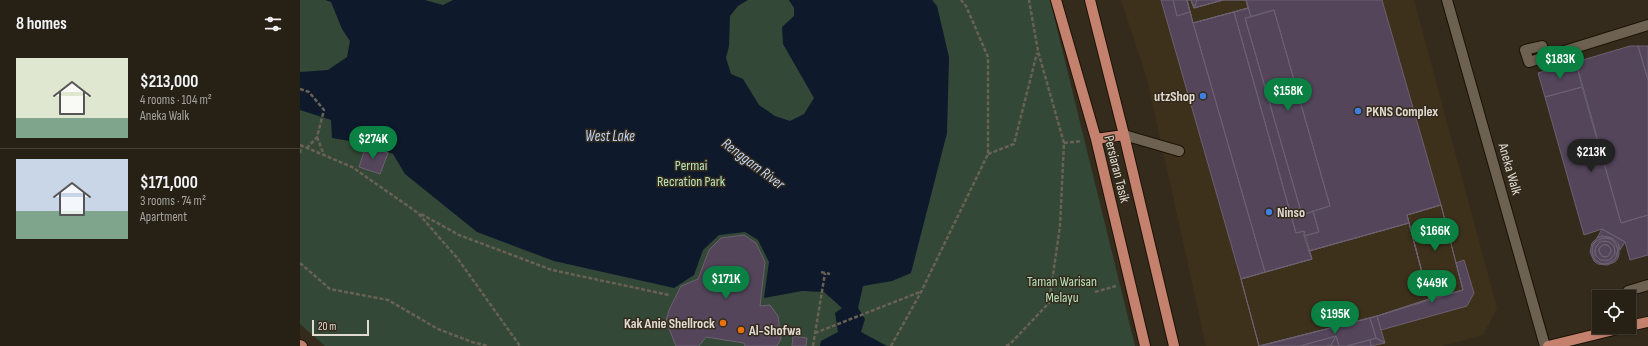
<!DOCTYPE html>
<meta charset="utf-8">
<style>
body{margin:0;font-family:"Sofia Sans Condensed",sans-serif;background:#332d22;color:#f1f3f6;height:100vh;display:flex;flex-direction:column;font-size:15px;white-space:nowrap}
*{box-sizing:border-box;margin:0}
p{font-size:13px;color:#a4a3a0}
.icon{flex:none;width:22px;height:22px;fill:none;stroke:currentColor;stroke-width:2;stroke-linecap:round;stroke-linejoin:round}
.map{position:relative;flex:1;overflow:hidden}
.details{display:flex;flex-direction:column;background:#272015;width:300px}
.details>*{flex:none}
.buttons{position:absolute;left:1292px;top:290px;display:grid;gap:8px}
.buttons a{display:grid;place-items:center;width:44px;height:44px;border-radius:0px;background:#272015;box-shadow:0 1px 3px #0004,0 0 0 1px #433e34;font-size:20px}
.scale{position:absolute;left:12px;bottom:10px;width:57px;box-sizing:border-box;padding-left:4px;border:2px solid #e0dad1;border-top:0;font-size:11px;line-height:14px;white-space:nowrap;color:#e0dad1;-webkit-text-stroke:3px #342b1c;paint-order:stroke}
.price{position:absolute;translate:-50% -34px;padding:0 9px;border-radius:14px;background:#0b8043;color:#fff;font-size:13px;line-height:26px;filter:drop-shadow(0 1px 2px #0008)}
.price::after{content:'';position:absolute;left:50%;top:24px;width:12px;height:9px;margin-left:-6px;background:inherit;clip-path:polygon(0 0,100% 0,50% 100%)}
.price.selected{background:#222;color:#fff}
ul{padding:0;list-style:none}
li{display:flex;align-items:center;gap:12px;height:100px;padding:0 16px}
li+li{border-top:1px solid #433e34}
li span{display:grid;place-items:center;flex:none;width:112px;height:80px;border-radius:0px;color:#555}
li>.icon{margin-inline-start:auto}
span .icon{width:48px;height:48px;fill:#fffc;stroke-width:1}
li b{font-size:17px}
h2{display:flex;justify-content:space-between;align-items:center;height:48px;padding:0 16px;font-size:17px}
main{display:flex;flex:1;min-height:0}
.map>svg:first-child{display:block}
.built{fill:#3e311c}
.green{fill:#334836}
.water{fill:#0e192c}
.building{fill:#54455b;stroke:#6c6171;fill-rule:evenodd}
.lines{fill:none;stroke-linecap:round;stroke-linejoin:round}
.minor-casing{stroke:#1c1306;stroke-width:12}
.major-casing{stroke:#1c1306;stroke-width:12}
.path{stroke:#696154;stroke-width:2.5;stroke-dasharray:4 2;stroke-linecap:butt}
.minor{stroke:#6d6252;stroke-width:10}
.major{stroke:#c4816e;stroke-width:10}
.shop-dot{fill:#3f7fe0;stroke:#342b1c;stroke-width:1.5}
.food-dot{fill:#e8710a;stroke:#342b1c;stroke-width:1.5}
.labels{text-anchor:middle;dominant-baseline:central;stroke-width:3;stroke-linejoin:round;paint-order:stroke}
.poi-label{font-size:14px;font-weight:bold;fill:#e0dad1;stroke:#342b1c;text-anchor:start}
.park-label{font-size:14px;fill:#b6e3bc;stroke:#342b1c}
.street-label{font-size:14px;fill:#e0dad1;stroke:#342b1c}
.water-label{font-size:15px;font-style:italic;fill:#bcd1f6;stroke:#342b1c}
</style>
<main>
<section class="details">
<h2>8 homes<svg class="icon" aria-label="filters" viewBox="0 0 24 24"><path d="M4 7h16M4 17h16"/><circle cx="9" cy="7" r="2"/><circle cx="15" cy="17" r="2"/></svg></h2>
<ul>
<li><span style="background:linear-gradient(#dfe7d0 75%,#7fa58c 0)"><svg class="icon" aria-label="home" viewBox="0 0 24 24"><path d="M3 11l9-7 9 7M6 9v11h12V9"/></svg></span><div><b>$213,000</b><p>4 rooms · 104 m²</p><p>Aneka Walk</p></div></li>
<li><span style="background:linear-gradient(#c9d6e8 65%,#7fa58c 0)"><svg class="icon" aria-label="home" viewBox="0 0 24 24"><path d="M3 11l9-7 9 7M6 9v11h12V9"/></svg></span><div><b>$171,000</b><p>3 rooms · 74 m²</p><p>Apartment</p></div></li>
</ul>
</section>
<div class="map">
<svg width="1348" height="346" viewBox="0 0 1348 346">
<rect width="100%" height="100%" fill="#342b1c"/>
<path class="built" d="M821,0h293l83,308 -14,27 -41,11h-236l-59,-267z"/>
<path class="green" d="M0,0h750l85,346h-810l-25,-22z"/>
<path class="water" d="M25,0h100l18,5 10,-5h295l-10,6 -8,10 -1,30 -3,12 5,16 12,5 16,26 16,11 15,5 14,-7 10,-16 -31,-54 -1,-17 12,-11v-8l-5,-8h143l5,6 12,51 -2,76 -36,140 -19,8 -29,5 -5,22 7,11 -4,13 26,14h-67l1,-5 17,-9 -3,-19 7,-5 -18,-16 -22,-1 -38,7 5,-36 -11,-22 -13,-8 -26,3 -16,15 -9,25 -20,13 -120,-27 -77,-29 -72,-58 -12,-20 -25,-10 -36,-6 -1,-18 -31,-10v-38l28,-2 19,-13 3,-16 -8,-12 -11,-27z"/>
<path class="building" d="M861,0h12l4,16 13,-4 75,260 -24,7z
M873,0h14l3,12 -13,4z
M887,0h4l3,8 29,-8h23l2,8 -55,15z
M887,0h4l3,8 29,-8h23l2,8 -55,15z
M891,0h6l-3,8z
M897,0h26l-29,8z
M946,0h136l59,205 -34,10 2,8 -100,28 -5,-15 15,-4 -6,-21 17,-5 -56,-196 -23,7z
M948,8l3,9 -6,1 57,197 11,-4 6,21 -15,4v-5l-8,2 -62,-221z
M974,10l56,196 -28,9 -57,-197z
M934,12l62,221 8,-2 8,28 -47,13 -72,-249z
M1330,46h8l10,34v135l-27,8 -45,-161z
M1338,46h10v34z
M1276,62l6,25 -37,10 -7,-24z
M1282,87l39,136 27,-8v40l-18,5 -5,-18 -23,-13 -18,6 -39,-138z
M66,146l22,7 -8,21 -21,-7z
M1141,205l22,85 -34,9 -22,-84z
M1141,205l22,85 -34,9 -22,-84z
M1109,223l20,76 -52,17 -118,30 -18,-67 71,-20 -3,-8z
M1109,223l20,76 -52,17 -118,30 -18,-67 71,-20 -3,-8z
M1302,229l23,13 -5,8 -2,-7 -6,-5 -10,-2 -5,2z
M444,235l12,8 9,19 -5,44 10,-1 8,11 3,23 -4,7h-32l-1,-3 -38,-6 -7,9h-23l-10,-25 3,-11 12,-24 17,-7 11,-29 12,-12z
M1302,236l10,2 7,8v8l-1,4 -3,4 -8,3 -9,-1 -4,-3 -4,-9 2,-9 5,-5zM1303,238l8,1 3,3 4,7 -2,8 -2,3 -8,4h-4l-7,-4 -3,-8 1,-8 3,-3z
M1292 251a13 13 0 1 1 26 0a13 13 0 1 1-26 0Z
M1295 251a10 10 0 1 1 20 0a10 10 0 1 1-20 0Z
M1300,241l9,1 5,4 1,7 -6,7h-9l-5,-5v-6zM1304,244l4,1 3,5 -2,5 -3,2 -4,-1 -3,-5v-3z
M1299 251a6 6 0 1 1 12 0a6 6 0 1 1-12 0Z
M1164,260l10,33 -7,13 -86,24 -4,-14 86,-26 -7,-27z
M1077,316l4,14 4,13 -9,-5 -6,-20z
M1070,318l6,20 -30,8h-7l-3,-10 -36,10h-39z
M493,336l14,2 -1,8h-14z
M1036,336l3,10h-8v-1z
M1036,336l-5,9 -5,1h-26z
M1076,338l9,5 -14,3 -1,-6z
M1070,340l1,6h-24z"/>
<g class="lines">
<defs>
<path id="minor" d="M1147,0l98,346
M1242,46l-17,4 4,12 119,-37
M824,135l55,16
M1325,297l3,-6 20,-6"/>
<path id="major" d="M756,0l40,139 49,207
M790,0l34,135 50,211
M796,139l28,-4
M1329,326l19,-4
M0,345l2,1
M1248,346l78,-19"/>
</defs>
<use href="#minor" class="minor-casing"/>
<use href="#major" class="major-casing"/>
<path class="path" d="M0,89l9,3 15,18 -7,27 -10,11
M17,137l7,18
M764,143l18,-2
M0,145l52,22 66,46 40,46 62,87
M0,153l1,-7
M688,154l26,-10 23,-91
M121,214l38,21 93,35 117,25
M0,263l30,26 58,11 50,29 34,13 16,4
M521,272l9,2
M795,292l21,-6
M515,333l105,-41
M513,346l12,-73
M591,346l30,-54 67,-138v-97l-22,-51 -5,-6
M706,346l4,-2 39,-41 11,-77 4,-83 -26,-92 -9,-51"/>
<use href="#minor" class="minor"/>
<use href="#major" class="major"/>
</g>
<g class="shop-dot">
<circle cx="903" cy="96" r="4"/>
<circle cx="1058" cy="111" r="4"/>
<circle cx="969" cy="212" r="4"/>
</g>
<g class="food-dot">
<circle cx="423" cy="323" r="4"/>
<circle cx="441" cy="330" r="4"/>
</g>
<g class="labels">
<g class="poi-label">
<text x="895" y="96" text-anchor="end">utzShop</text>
<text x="1066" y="111">PKNS Complex</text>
<text x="977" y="212">Ninso</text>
<text x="415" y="323" text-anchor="end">Kak Anie Shellrock</text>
<text x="449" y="330">Al-Shofwa</text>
</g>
<g class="park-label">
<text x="391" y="165">Permai<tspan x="391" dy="16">Recration Park</tspan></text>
<text x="762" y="281">Taman Warisan<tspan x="762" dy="16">Melayu</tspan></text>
</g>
<g class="street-label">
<text transform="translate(817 169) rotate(76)">Persiaran Tasik</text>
<text transform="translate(1210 169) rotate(74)">Aneka Walk</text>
</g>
<g class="water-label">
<text x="310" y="136">West Lake</text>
<text transform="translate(453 164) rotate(37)">Renggam River</text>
</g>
</g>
</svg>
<div class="buttons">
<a><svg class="icon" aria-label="locate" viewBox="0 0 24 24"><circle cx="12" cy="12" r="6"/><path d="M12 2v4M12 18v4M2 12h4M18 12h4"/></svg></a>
</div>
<div class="scale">20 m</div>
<b class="price" style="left:1260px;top:80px">$183K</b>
<b class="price" style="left:988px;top:112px">$158K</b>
<b class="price" style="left:73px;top:160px">$274K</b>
<b class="price selected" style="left:1291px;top:173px">$213K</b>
<b class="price" style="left:1135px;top:252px">$166K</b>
<b class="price" style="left:426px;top:300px">$171K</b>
<b class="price" style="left:1132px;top:304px">$449K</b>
<b class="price" style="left:1035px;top:335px">$195K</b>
</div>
</main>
